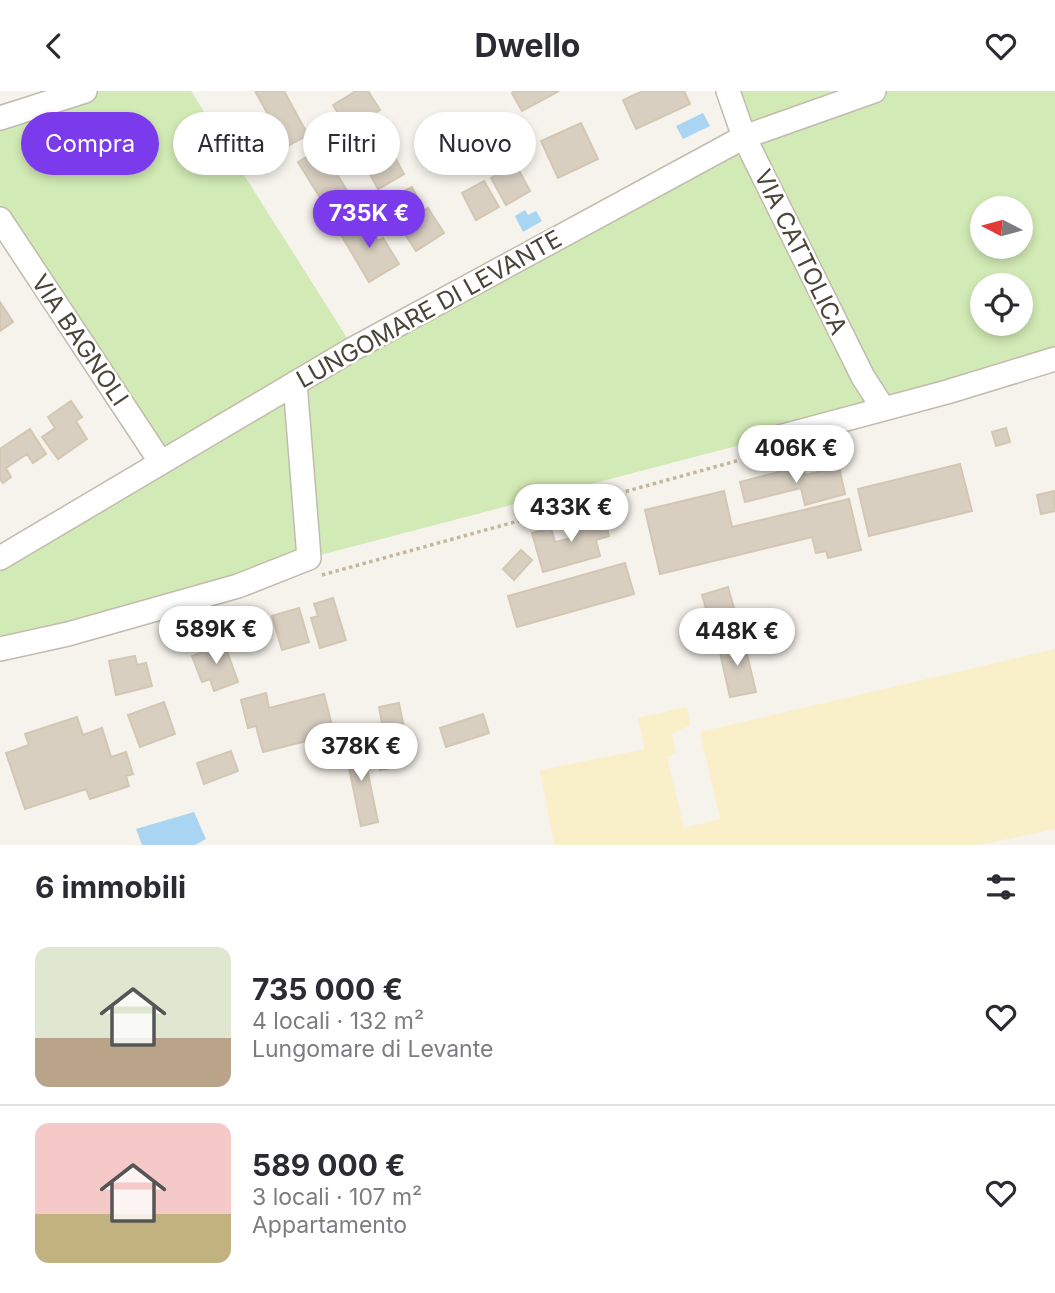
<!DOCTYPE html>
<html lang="it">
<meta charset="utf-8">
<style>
body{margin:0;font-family:Inter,sans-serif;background:#f2f2f3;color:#2b2b33;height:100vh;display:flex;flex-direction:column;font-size:26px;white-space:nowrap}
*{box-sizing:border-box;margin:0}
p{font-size:23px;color:#7c7c81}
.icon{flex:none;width:38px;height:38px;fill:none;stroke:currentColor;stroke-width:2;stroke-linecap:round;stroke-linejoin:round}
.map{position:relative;height:754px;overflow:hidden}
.side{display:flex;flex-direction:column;background:#fff;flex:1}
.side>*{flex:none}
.top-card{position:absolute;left:21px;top:21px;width:700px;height:63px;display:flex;gap:14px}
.needle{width:46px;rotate:276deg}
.fabs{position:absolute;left:970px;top:105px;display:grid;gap:14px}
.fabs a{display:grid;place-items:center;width:63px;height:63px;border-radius:50%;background:#fff;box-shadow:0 4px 10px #0003;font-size:35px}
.price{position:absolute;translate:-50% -60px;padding:0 16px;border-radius:24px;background:#fff;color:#222;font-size:23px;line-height:46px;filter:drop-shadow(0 2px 4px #0008)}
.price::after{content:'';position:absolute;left:50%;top:42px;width:21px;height:16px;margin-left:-10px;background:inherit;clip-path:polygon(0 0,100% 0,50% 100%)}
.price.on{background:#7c3aed;color:#fff}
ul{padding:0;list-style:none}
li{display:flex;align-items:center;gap:21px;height:175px;padding:0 35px}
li+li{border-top:2px solid #e1e1e2}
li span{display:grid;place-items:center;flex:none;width:196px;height:140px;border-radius:14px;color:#555}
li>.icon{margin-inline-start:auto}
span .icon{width:84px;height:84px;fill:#fffc;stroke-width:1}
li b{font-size:30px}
h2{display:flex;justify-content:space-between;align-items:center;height:84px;padding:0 35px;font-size:30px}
.chip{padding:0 24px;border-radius:32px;background:#fff;box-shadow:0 4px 10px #0003;font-size:24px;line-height:63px}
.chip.on{background:#7c3aed;color:#fff}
header{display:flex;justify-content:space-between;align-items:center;height:91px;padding:0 35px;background:#fff;font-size:32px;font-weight:700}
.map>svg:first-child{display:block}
.green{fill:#d2eab5;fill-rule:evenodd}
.sand{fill:#f9efc9}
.water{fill:#a9d4f2}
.building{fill:#d8cfc1;stroke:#d3c7b4;stroke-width:2}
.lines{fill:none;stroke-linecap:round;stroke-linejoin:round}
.minor-casing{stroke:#c2bbae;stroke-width:26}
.path{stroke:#c4b79f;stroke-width:3.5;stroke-dasharray:3.5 3.5;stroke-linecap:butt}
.minor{stroke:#fff;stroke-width:23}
.labels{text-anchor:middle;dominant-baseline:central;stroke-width:5;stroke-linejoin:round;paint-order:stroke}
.street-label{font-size:24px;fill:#4b4439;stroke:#fff}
</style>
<header><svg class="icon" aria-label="back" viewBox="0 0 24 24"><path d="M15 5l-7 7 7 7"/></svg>Dwello<svg class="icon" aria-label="heart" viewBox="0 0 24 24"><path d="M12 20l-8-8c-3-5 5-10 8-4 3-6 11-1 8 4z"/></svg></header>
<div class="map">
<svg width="1055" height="754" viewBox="0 0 1055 754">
<rect width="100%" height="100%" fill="#f6f3ec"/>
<path class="green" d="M85,0h106l163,258 390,-212 121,251 -126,-297h316v265l-181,54 -565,148 -309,91v-91l160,-97 -160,-245v-98zM982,117h38v39h-38zM982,194h38v39h-38z"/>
<path class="sand" d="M1055,558v180l-76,16h-425l-14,-75 105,-21 -7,-31 49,-11 3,18 -18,9 4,19 -9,4 17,71 36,-9 -20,-87z"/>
<path class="water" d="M703,22l7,13 -27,13 -7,-13z
M525,119l3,5 8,-4 6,10 -19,11 -8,-16z
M194,721l12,27 -11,6h-53l-6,-16z"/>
<path class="building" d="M255,0h29l24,44 -22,12z
M356,0h12l12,19 -32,19 -15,-24z
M515,0h44l-37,20 -10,-18z
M643,0h41l6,13 -54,25 -13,-29z
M487,22l13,25 -54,30 -13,-25z
M581,32l17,36 -40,19 -17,-37z
M321,57l37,61 -22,14 -38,-61z
M390,57l14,26 -26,15 -14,-26z
M516,74l14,26 -24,14 -15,-27z
M484,90l15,26 -23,13 -14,-27z
M412,96l7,14 -27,14 -8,-14z
M428,117l16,25 -28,18 -16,-25z
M364,127l14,23 5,-3 16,26 -30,18 -29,-49z
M0,211l13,20 -13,9z
M71,310l11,16 -6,4 11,18 -29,20 -16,-22 13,-9 -7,-11z
M1006,337l4,14 -14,4 -4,-14z
M30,338l16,25 -13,9 -6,-9 -21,14 5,9 -8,6 -3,-4v-30z
M960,373l12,47 -103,25 -11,-47z
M802,375l3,9 34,-8 6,27 -40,11 -4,-17 -56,14 -5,-20z
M724,400l8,36 117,-28 12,51 -33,8 -2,-7 -10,2 -4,-16 -152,37 -15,-64z
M1054,400l1,20 -14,3 -4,-19z
M603,423l6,22 -13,4 4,16 -57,16 -11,-39 19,-5 4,14 17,-4 -4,-15z
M521,459l11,10 -18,20 -11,-11z
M625,472l9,31 -117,33 -9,-31z
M728,496l12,43 -26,7 -12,-42z
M333,507l13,42 -26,8 -9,-30 7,-2 -4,-12z
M299,517l10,34 -27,8 -10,-34z
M743,547l13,54 -26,5 -12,-53z
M223,549l15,42 -24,9 -4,-12 -8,3 -10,-26 13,-5 -2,-4z
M135,565l2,9 9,-2 6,23 -36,9 -7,-34z
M266,602l3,15 55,-14 10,40 -71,18 -7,-26 -8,2 -7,-28z
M164,611l11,32 -35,13 -12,-32z
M399,612l8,40 -7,2 4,20 -24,5 -4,-24 10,-2 -7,-37z
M483,623l6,19 -43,14 -6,-19z
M77,626l6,18 19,-7 9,29 15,-5 7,22 -7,2 3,10 -39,13 -4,-10 -61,20 -19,-56 23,-8 -4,-11z
M361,649l17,82 -17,4 -17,-83z
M231,660l7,20 -34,13 -7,-21z"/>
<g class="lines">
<defs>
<path id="minor" d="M728,0l16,46 119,240 20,31
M0,27l85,-27
M0,128l160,242
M753,353l194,-52 108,-33
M0,467l353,-209 391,-212 130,-46
M0,558l68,-15 170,-48 71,-28 -14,-175"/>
</defs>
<use href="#minor" class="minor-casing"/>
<path class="path" d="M322,484l418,-115"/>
<use href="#minor" class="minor"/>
</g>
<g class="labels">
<g class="street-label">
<text transform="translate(801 161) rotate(64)">VIA CATTOLICA</text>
<text transform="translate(429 218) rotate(-29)">LUNGOMARE DI LEVANTE</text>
<text transform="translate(80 249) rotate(56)">VIA BAGNOLI</text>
</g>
</g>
</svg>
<div class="fabs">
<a><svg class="needle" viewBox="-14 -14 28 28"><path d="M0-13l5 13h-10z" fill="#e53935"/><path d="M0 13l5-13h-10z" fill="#7c7c81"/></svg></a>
<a><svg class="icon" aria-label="locate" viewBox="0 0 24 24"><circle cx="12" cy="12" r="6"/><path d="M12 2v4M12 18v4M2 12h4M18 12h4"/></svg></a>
</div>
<b class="price on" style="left:369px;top:159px">735K €</b>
<b class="price" style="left:796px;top:394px">406K €</b>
<b class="price" style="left:571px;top:453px">433K €</b>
<b class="price" style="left:216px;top:575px">589K €</b>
<b class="price" style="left:737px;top:577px">448K €</b>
<b class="price" style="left:361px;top:692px">378K €</b>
<div class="top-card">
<a class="chip on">Compra</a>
<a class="chip">Affitta</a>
<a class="chip">Filtri</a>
<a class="chip">Nuovo</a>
</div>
</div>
<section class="side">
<h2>6 immobili<svg class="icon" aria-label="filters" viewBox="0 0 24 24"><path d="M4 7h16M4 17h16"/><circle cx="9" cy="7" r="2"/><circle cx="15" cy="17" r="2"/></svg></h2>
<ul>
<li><span style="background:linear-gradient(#dfe7d0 65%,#b9a48a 0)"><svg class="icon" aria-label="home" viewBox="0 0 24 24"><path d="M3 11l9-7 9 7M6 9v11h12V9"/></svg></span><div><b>735 000 €</b><p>4 locali · 132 m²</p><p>Lungomare di Levante</p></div><svg class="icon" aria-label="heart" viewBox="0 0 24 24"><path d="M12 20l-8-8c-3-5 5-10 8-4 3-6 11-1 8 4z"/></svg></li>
<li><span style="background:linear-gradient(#f6c9c9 65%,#c2b280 0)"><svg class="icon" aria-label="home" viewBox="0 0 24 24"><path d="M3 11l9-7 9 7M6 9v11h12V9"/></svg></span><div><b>589 000 €</b><p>3 locali · 107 m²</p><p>Appartamento</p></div><svg class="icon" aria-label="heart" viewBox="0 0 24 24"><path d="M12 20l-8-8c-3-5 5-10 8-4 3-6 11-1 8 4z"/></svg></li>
</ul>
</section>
